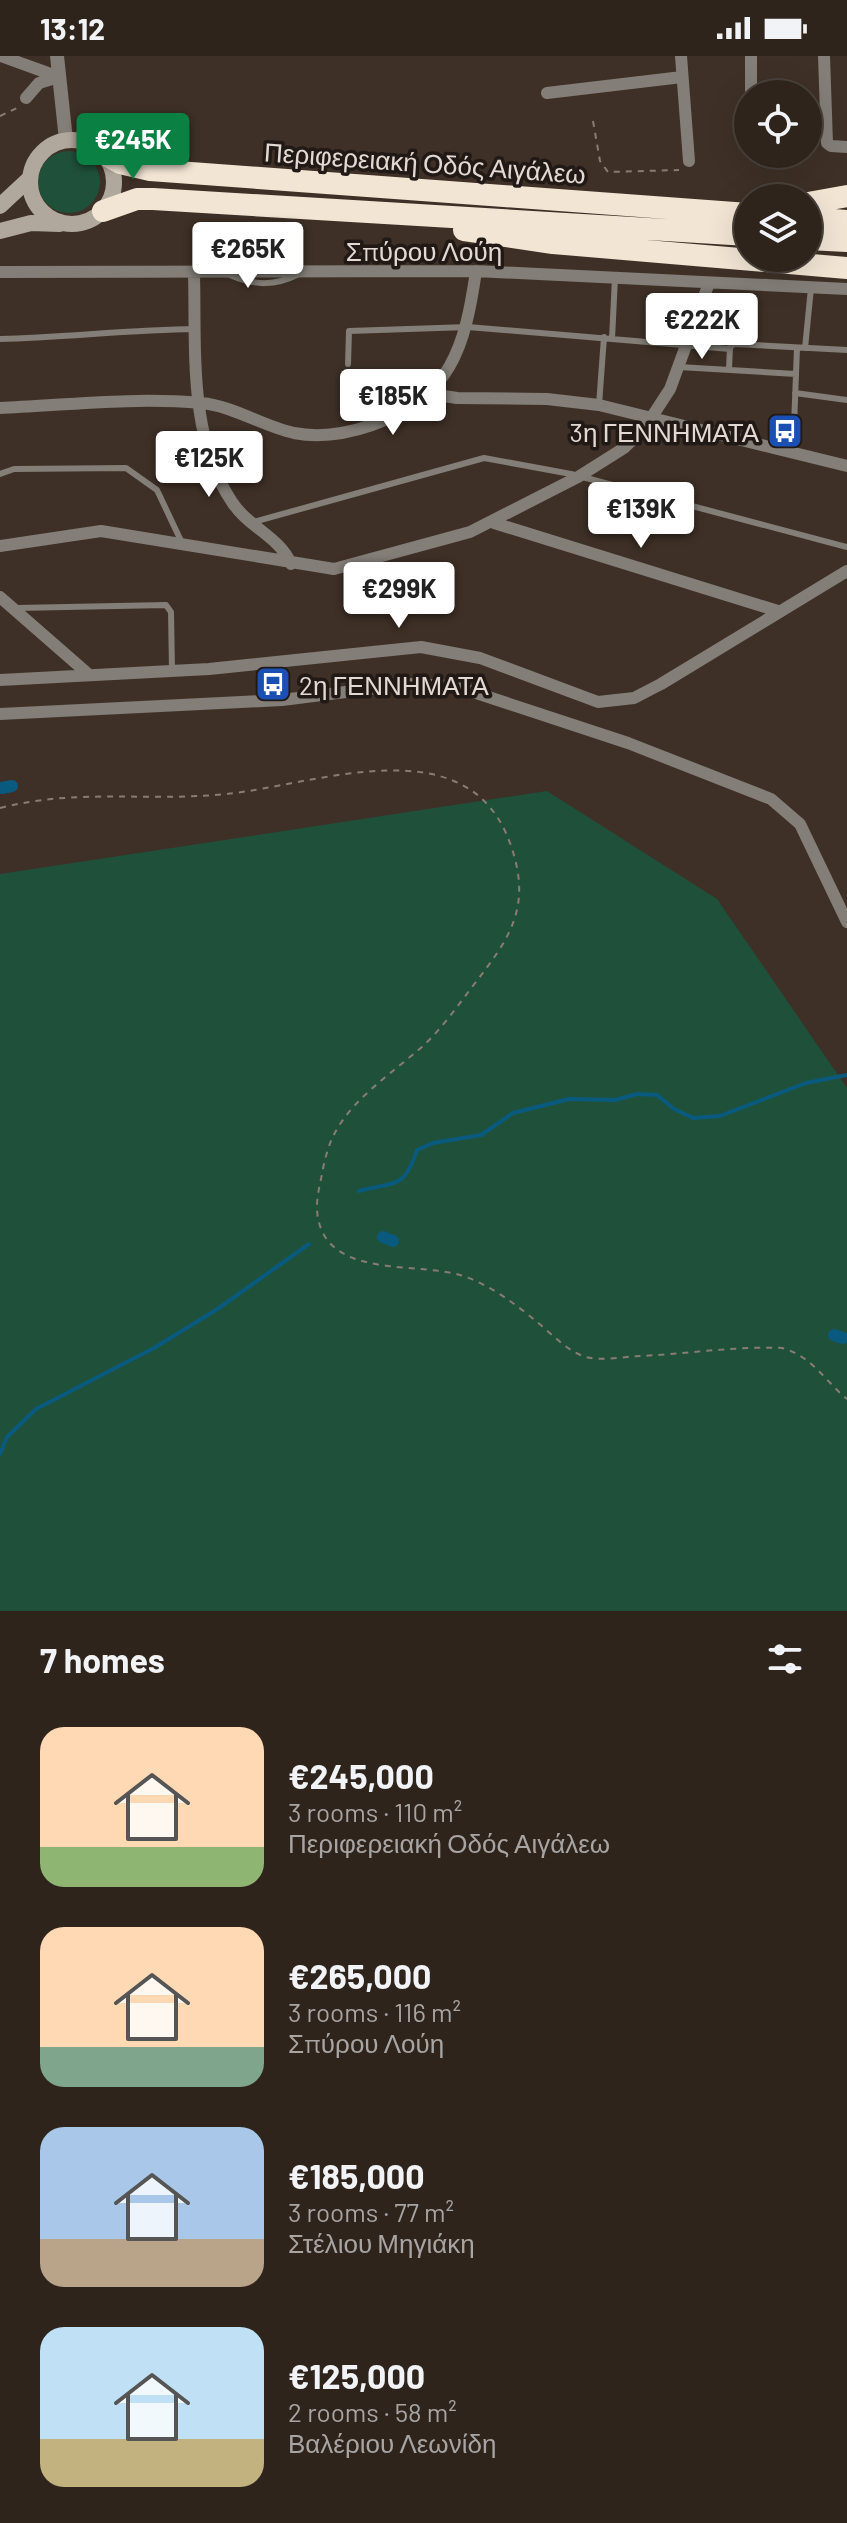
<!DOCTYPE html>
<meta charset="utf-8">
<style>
body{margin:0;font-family:Barlow,sans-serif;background:#362c25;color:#f1f3f6;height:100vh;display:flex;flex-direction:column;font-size:30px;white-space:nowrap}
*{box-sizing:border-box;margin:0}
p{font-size:26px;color:#a7a4a3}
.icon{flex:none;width:44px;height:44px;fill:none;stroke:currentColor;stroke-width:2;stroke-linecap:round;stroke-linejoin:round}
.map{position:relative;height:1555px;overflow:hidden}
.drawer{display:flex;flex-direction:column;background:#2e241c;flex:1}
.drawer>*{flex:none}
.fabs{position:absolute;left:734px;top:24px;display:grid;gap:16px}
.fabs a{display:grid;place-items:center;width:88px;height:88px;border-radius:50%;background:#2e241c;box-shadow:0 8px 32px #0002,0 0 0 2px #49413b;font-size:40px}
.price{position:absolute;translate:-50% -68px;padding:0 18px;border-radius:8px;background:#fff;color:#222;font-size:26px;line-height:52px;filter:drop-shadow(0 2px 4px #0008)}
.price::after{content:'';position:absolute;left:50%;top:48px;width:24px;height:18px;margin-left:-12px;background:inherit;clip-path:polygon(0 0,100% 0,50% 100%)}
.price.selected{background:#0b8043;color:#fff}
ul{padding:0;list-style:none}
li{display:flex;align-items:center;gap:24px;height:200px;padding:0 40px}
li span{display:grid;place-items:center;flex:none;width:224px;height:160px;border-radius:24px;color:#555}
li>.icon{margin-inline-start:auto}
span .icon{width:96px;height:96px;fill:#fffc;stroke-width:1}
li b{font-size:34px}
h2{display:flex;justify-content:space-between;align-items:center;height:96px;padding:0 40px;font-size:34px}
.status{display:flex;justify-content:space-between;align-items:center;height:56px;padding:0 40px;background:#2e241c;direction:ltr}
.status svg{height:22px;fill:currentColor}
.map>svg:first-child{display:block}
.green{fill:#1f513a}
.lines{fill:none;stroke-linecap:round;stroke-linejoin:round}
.stream{stroke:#0a5a7f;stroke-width:4}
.canal{stroke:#0a5a7f;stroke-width:12}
.path{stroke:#887c74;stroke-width:2;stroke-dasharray:6 6;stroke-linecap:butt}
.service{stroke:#837e77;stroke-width:6}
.minor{stroke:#837e77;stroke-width:12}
.tertiary{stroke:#837e77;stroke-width:14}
.secondary{stroke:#b0a89c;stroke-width:16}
.motorway{stroke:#f2e5d4;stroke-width:22}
.labels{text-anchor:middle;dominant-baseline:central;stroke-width:7;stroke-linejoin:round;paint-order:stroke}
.street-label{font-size:26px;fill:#e2d9d2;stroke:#201915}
.poi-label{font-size:26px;fill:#e2d9d2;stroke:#201915;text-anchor:end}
</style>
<div class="status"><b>13:12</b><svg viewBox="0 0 49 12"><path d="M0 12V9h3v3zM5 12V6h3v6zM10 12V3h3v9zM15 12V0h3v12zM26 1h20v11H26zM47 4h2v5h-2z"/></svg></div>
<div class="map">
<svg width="847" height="1555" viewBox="0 0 847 1555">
<rect width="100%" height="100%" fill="#3e3026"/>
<path class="green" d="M38 126a31 31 0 1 1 62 0a31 31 0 1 1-62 0Z
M547,735l170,108 130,189v523h-847v-737z"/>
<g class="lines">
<path class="stream" d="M359,1135c36,-10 45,-1 58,-41l16,-7 48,-8 32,-22 56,-14 46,1 22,-6 20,1 17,14 19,9 27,-2 86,-33 41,-8
M0,1398l7,-17 29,-28 118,-61 62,-38 93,-66"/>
<path class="canal" d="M2,732l10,-2
M383,1181l10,4
M834,1279l9,3"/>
<path class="path" d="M0,60l17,-8
M593,65l7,40 8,11 71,-2
M0,752c78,-20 148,-6 226,-14 90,-9 241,-70 284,49 23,64 0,95 -38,144 -15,20 -30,41 -48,58 -29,26 -67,50 -87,84 -9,15 -13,33 -16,50 -4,18 -7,34 1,52 20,45 98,32 138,44 29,9 54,28 77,47 15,12 31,30 49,35 16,4 36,0 53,-1 47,-2 96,-10 143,-8 30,8 43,33 65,51"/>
<path class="service" d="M230,219c25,11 45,11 69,-1
M0,283c66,-2 130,-9 195,-10
M612,283l3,-61
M805,292l6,-60
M348,308l1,-33 119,-4 262,22
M679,311l117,7 -3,78
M729,313l1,-22 4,-3 113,6
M796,318l1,-26
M795,337l52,7
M599,349l5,-68
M0,418l14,-5 112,-1 31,22 25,53
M250,467l234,-65 87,16 276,73
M16,552l150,-3 5,7 1,58"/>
<path class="minor" d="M1,0l58,21
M681,0l8,105
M751,0v38
M824,0l3,87 4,3 16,1
M547,37l135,-16
M26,42l13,-15 20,-6
M0,216l476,-1 371,18
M194,217c2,75 -6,164 38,229 16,25 48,35 59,62
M431,338l26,4 90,1 52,6 248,61
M0,352c66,-3 135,-11 201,-5 33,3 61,23 93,30 26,5 52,1 78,-8 79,-27 93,-78 104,-154
M494,467l284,88
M0,490l101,-15 233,38 136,-37 108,-55 46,-29 20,-19 26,-40 39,-106
M0,541l87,76
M0,624l209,-11 212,-22 59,11 118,44 36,-4 27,-14 186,-113
M0,658l282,-14 127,-16 46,2 173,57 143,56 29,25 47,98"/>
<path class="tertiary" d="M57,0l9,84"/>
<path class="secondary" d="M30 126a42 42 0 1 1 84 0a42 42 0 1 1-84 0Z
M0,150l30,-28
M0,175l31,-8 29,1"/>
<path class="motorway" d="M102,97l18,10 30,7 598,44
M808,147l39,-7
M103,155l34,-12h16l595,36
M808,162l39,3
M464,174l89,13 294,25
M808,183l39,2"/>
</g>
<defs>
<symbol id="bus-square" viewBox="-11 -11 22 22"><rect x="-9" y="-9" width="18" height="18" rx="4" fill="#1a4fb4" stroke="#201915"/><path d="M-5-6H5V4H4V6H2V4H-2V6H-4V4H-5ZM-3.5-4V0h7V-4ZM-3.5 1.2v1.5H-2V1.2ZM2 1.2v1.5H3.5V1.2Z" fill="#fff"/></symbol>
</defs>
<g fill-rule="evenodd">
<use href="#bus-square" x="765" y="355" width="40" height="40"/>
<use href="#bus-square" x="253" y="608" width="40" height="40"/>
</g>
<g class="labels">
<g class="street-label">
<text transform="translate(425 106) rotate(4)">Περιφερειακή Οδός Αιγάλεω</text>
<text x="424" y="194">Σπύρου Λούη</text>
</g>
<g class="poi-label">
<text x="759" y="375">3η ΓΕΝΝΗΜΑΤΑ</text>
<text x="299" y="628" text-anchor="start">2η ΓΕΝΝΗΜΑΤΑ</text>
</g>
</g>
</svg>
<div class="fabs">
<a><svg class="icon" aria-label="locate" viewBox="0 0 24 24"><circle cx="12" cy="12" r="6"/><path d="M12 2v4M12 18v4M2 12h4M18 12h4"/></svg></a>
<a><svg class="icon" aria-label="layers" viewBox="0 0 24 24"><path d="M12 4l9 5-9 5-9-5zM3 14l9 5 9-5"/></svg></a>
</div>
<b class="price selected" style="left:133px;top:125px">€245K</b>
<b class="price" style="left:248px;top:234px">€265K</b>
<b class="price" style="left:702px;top:305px">€222K</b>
<b class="price" style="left:393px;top:381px">€185K</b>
<b class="price" style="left:209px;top:443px">€125K</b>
<b class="price" style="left:641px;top:494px">€139K</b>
<b class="price" style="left:399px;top:574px">€299K</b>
</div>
<section class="drawer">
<h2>7 homes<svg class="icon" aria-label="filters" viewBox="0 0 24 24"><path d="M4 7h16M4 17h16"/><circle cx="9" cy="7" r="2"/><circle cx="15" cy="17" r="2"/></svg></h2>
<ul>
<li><span style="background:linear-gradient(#ffd9b3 75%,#8fb573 0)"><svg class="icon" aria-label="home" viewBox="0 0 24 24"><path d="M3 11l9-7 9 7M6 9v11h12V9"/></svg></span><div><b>€245,000</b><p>3 rooms · 110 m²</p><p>Περιφερειακή Οδός Αιγάλεω</p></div></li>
<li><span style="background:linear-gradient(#ffd9b3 75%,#7fa58c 0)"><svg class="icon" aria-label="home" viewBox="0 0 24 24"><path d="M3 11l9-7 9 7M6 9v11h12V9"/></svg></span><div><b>€265,000</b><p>3 rooms · 116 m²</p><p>Σπύρου Λούη</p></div></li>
<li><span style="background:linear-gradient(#a9c7e8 70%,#b9a48a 0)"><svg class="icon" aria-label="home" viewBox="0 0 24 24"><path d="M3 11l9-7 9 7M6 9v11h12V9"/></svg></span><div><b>€185,000</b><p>3 rooms · 77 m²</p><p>Στέλιου Μηγιάκη</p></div></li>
<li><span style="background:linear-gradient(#bfe0f5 70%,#c2b280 0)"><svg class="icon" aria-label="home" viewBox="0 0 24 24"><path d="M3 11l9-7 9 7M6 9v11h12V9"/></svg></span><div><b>€125,000</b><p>2 rooms · 58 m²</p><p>Βαλέριου Λεωνίδη</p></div></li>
</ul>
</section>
